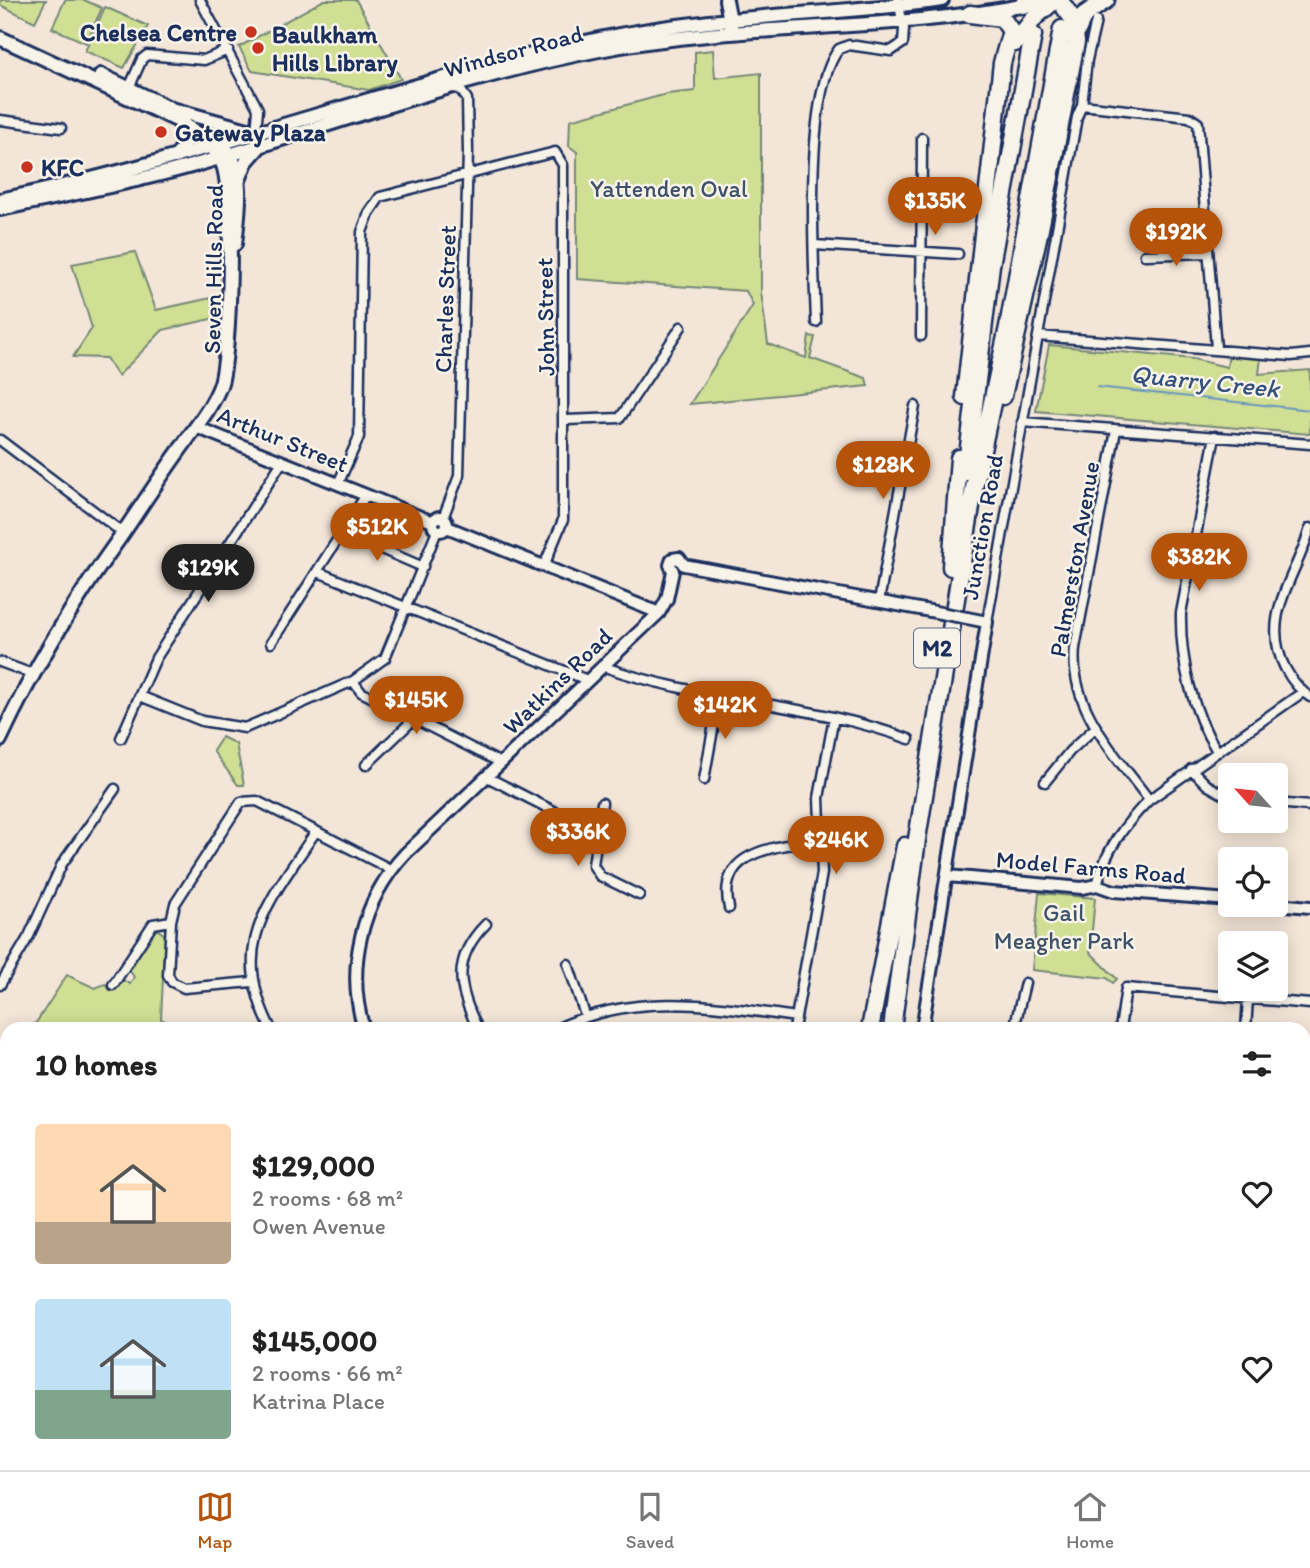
<!DOCTYPE html>
<meta charset="utf-8">
<style>
body{margin:0;font-family:Itim,sans-serif;background:#f6f6f6;color:#222;height:100vh;display:flex;flex-direction:column;font-size:26px;white-space:nowrap}
*{box-sizing:border-box;margin:0}
p{font-size:23px;color:#767676}
.icon{flex:none;width:38px;height:38px;fill:none;stroke:currentColor;stroke-width:2;stroke-linecap:round;stroke-linejoin:round}
.map{position:relative;flex:1;overflow:hidden}
.side{position:absolute;left:0px;top:1022px;width:1311px;height:448px;display:flex;flex-direction:column;background:#fff;border-radius:21px 21px 0 0;box-shadow:0 4px 18px #0003}
.side>*{flex:none}
.needle{width:46px;rotate:297deg}
.tools{position:absolute;left:1218px;top:763px;display:grid;gap:14px}
.tools a{display:grid;place-items:center;width:70px;height:70px;border-radius:7px;background:#fff;box-shadow:0 4px 18px #0003;font-size:35px}
.price{position:absolute;translate:-50% -60px;padding:0 16px;border-radius:24px;background:#b45309;color:#fff;font-size:23px;line-height:46px;filter:drop-shadow(0 2px 4px #0008)}
.price::after{content:'';position:absolute;left:50%;top:42px;width:21px;height:16px;margin-left:-10px;background:inherit;clip-path:polygon(0 0,100% 0,50% 100%)}
.price.on{background:#222;color:#fff}
ul{padding:0;list-style:none}
li{display:flex;align-items:center;gap:21px;height:175px;padding:0 35px}
li span{display:grid;place-items:center;flex:none;width:196px;height:140px;border-radius:7px;color:#555}
li>.icon{margin-inline-start:auto}
span .icon{width:84px;height:84px;fill:#fffc;stroke-width:1}
li b{font-size:30px}
h2{display:flex;justify-content:space-between;align-items:center;height:84px;padding:0 35px;font-size:30px}
.dock{display:flex;justify-content:space-around;align-items:center;height:98px;border-top:2px solid #e0e0e0;background:#fff;font-size:19px;color:#767676}
.dock a{display:grid;justify-items:center;gap:4px}
.dock .on{color:#b45309}
.map>svg:first-child{display:block}
.green{fill:#d0df93;stroke:#768778;stroke-width:2}
.lines{fill:none;stroke-linecap:round;stroke-linejoin:round}
.stream{stroke:#6a95bf;stroke-width:2}
.minor-casing{stroke:#1b2f5e;stroke-width:13}
.tertiary-casing{stroke:#1b2f5e;stroke-width:16}
.secondary-casing{stroke:#1b2f5e;stroke-width:18}
.primary-casing{stroke:#1b2f5e;stroke-width:18}
.motorway-casing{stroke:#1b2f5e;stroke-width:21}
.minor{stroke:#f7f3e8;stroke-width:8}
.tertiary{stroke:#f7f3e8;stroke-width:10}
.secondary{stroke:#f7f3e8;stroke-width:12}
.primary{stroke:#f7f3e8;stroke-width:12}
.motorway{stroke:#f7f3e8;stroke-width:16}
.tertiary-bridge-casing{stroke:#1b2f5e;stroke-width:16;stroke-linecap:butt}
.tertiary-bridge{stroke:#f7f3e8;stroke-width:10}
.poi-dot{fill:#c8321e;stroke:#f7f3e8;stroke-width:2.5}
.labels{text-anchor:middle;dominant-baseline:central;stroke-width:5;stroke-linejoin:round;paint-order:stroke}
.shield{fill:#f7f3e8;stroke:#5d6a87;stroke-width:2}
.shield-label{font-size:23px;font-weight:bold;fill:#1b2f5e}
.poi-label{font-size:24px;font-weight:bold;fill:#1b2f5e;stroke:#f7f3e8;text-anchor:start}
.street-label{font-size:24px;fill:#1b2f5e;stroke:#f7f3e8}
.park-label{font-size:24px;fill:#3f5269;stroke:#f7f3e8}
.water-label{font-size:26px;font-style:italic;fill:#35517e;stroke:#f7f3e8}
</style>
<div class="map">
<svg width="1310" height="1470" viewBox="0 0 1310 1470">
<rect width="100%" height="100%" fill="#f3e6d8"/>
<filter id="ink" filterUnits="userSpaceOnUse"><feTurbulence type="fractalNoise" baseFrequency=".0143" numOctaves="2"/><feDisplacementMap in="SourceGraphic" scale="14" xChannelSelector="R" yChannelSelector="G"/><feConvolveMatrix kernelMatrix="1 2 1 2 8 2 1 2 1" color-interpolation-filters="sRGB"/></filter>
<g filter="url(#ink)">
<path class="green" d="M1,0h45l-11,22 -35,-17z
M65,0h19l18,8 -16,35 -34,-15z
M324,0h32l45,79 -32,11 -117,-19 -13,-24z
M105,7l43,19 -24,42 -39,-17z
M713,50l2,28 46,-5v219l7,52 38,14 3,-22 6,1 -5,21 56,20 2,8 -178,18 63,-99 -7,-14 -169,-12v-127l-8,-6 1,-26 97,-26 28,-3v-39z
M135,252l21,58 64,-14v21l-57,13 -45,46 -12,-18 -33,-1 19,-29 -20,-64z
M1049,345l144,14 34,8 2,-13 32,3 -2,17 51,-4v64l-274,-23z
M222,737l14,7 8,41h-6l-25,-34z
M1039,893l56,5 -5,54 27,27 -4,4 -6,-5 -75,-8z
M158,930l7,5 -4,84 19,10h-148l35,-54 28,13 10,-4 10,5 4,-7 6,-1 5,3 4,-7 -6,-9 24,-37z
M7,1067v284l-7,-3v-270z
M1304,1429l6,6v35h-40l6,-7h28z
M128,1463h141l-2,7h-140z"/>
<g class="lines">
<path class="stream" d="M1097,387l213,23"/>
<defs>
<path id="minor" d="M200,0l58,109 -2,23
M129,88l13,-29 5,-4 57,5 24,-10
M1082,105l5,-45 9,-39
M0,120l61,8
M814,245l144,9
M1145,255l62,-2
M816,322c-2,-61 -13,-228 23,-273l10,-4 42,6 12,-8 1,-14 -6,-28
M921,336l1,-198
M1038,336l253,20 19,-2
M566,420l54,-2 61,-91
M1022,422l288,22
M1116,430l-41,218c-6,60 41,107 74,152
M1215,436l-34,177c-1,46 11,99 36,138
M0,440l123,93
M338,484l21,-47 3,-205 7,-19 11,-16 175,-45 8,13v355l-19,46
M443,518l16,-42 9,-324 -1,-53 -7,-10 -7,-1
M1310,528c-13,48 -51,88 -25,140 6,11 14,22 25,29
M342,532l81,35
M318,572l269,108
M879,601l36,-195
M987,622l90,-505 5,-12 107,12 9,6 18,225
M271,643l95,-148
M0,662l35,13
M602,666c100,36 208,36 307,73
M353,681l8,11 140,71
M140,696l62,25 43,7 108,-47 32,-23 52,-127
M121,738l35,-80 126,-196
M366,765l48,-46
M1191,769l16,16 23,13
M487,777l108,55
M704,780l15,-84
M1045,782l25,-31 26,-24
M602,803l-9,62 7,11 39,19
M1276,803l34,3
M1097,885c8,-34 27,-60 52,-85l154,-108
M729,908c-13,-59 47,-60 89,-69
M568,964l17,51
M252,982l-68,6 -12,-6 -4,-7 3,-54 4,-17 66,-102 16,-1 135,69
M0,985l29,-49 33,-72 53,-75
M113,985l40,-61 18,-3
M271,1029c-44,-86 -1,-127 45,-198
M478,1029c-20,-40 -27,-70 8,-105
M556,1029c79,-38 157,-24 240,-12
M794,1029l28,-156 -3,-75 15,-81
M1014,1029l11,-46
M1120,1029l6,-41 184,16
M1246,1029l2,-30
M1304,1098l6,-7
M1304,1190h6
M1304,1287h6
M0,1389l7,3
M1026,1463l14,7
M75,1470l2,-7
M309,1470l2,-7
M442,1470l9,-7
M1222,1470l2,-7"/>
<path id="tertiary" d="M196,427l237,95
M433 524a7 7 0 1 1 14 0a7 7 0 1 1-14 0Z
M447,527l212,86
M684,565l246,46
M673,571l-3,-6 2,-6 7,-1 5,7
M948,876l134,12 15,-3 17,6 116,9
M1276,904l34,3
M364,1029c-19,-61 -2,-129 41,-175l254,-241 8,-14 6,-28
M922,1029l65,-407 -20,-4
M581,1470l4,-7
M842,1470l2,-7"/>
<path id="secondary" d="M726,0l6,31"/>
<path id="primary" d="M0,38l179,83c18,11 35,23 44,44 11,29 8,191 -3,221 -8,21 -23,39 -36,58 -22,30 -42,61 -63,92 -46,64 -88,133 -121,204
M101,75l81,39
M175,110l80,22
M226,149c20,24 12,66 9,95
M176,157l11,-17 -8,-19
M239,180l7,-18 14,-16
M0,200c203,-42 397,-117 599,-161 112,-24 229,-23 343,-39
M0,209c67,-14 135,-27 202,-46 132,-38 262,-87 397,-113 142,-28 290,-17 432,-46"/>
<path id="motorway" d="M1023,5l14,-5
M1076,33l8,-18 22,-15
M1015,43l20,-26 20,-17
M1003,396l37,-167 36,-187 -3,-23 -14,-19
M965,397l37,-334 9,-32 -9,-13 -32,-4
M966,472l25,-207 42,-230
M951,567l8,-109
M870,1029l35,-183
M892,1029l25,-190 57,-351 34,-161 54,-298
M778,1470l1,-7
M801,1470l1,-7"/>
</defs>
<use href="#minor" class="minor-casing"/>
<use href="#tertiary" class="tertiary-casing"/>
<use href="#secondary" class="secondary-casing"/>
<use href="#primary" class="primary-casing"/>
<use href="#motorway" class="motorway-casing"/>
<use href="#minor" class="minor"/>
<use href="#tertiary" class="tertiary"/>
<use href="#secondary" class="secondary"/>
<use href="#primary" class="primary"/>
<use href="#motorway" class="motorway"/>
<defs>
<path id="tertiary-bridge" d="M930,611l37,7"/>
</defs>
<use href="#tertiary-bridge" class="tertiary-bridge-casing"/>
<use href="#tertiary-bridge" class="tertiary-bridge"/>
</g>
</g>
<g class="poi-dot">
<circle cx="251" cy="32" r="7"/>
<circle cx="258" cy="48" r="7"/>
<circle cx="161" cy="132" r="7"/>
<circle cx="27" cy="167" r="7"/>
</g>
<g class="labels">
<rect class="shield" x="914" y="628.5" width="46" height="39" rx="5"/>
<g class="shield-label">
<text x="937" y="648">M2</text>
</g>
<g class="poi-label">
<text x="237" y="32" text-anchor="end">Chelsea Centre</text>
<text x="272" y="34">Baulkham<tspan x="272" dy="28">Hills Library</tspan></text>
<text x="175" y="132">Gateway Plaza</text>
<text x="41" y="167">KFC</text>
</g>
<g class="street-label">
<text transform="translate(513 51) rotate(-15)">Windsor Road</text>
<text transform="translate(213 269) rotate(-89)">Seven Hills Road</text>
<text transform="translate(445 299) rotate(-88)">Charles Street</text>
<text transform="translate(545 317) rotate(-91)">John Street</text>
<text transform="translate(283 439) rotate(22)">Arthur Street</text>
<text transform="translate(982 527) rotate(-80)">Junction Road</text>
<text transform="translate(1074 559) rotate(-80)">Palmerston Avenue</text>
<text transform="translate(557 681) rotate(-44)">Watkins Road</text>
<text transform="translate(1091 867) rotate(5)">Model Farms Road</text>
</g>
<g class="park-label">
<text x="669" y="188">Yattenden Oval</text>
<text x="1064" y="912">Gail<tspan x="1064" dy="28">Meagher Park</tspan></text>
</g>
<g class="water-label">
<text transform="translate(1205 381) rotate(6)">Quarry Creek</text>
</g>
</g>
</svg>
<div class="tools">
<a><svg class="needle" viewBox="-14 -14 28 28"><path d="M0-13l5 13h-10z" fill="#e53935"/><path d="M0 13l5-13h-10z" fill="#767676"/></svg></a>
<a><svg class="icon" aria-label="locate" viewBox="0 0 24 24"><circle cx="12" cy="12" r="6"/><path d="M12 2v4M12 18v4M2 12h4M18 12h4"/></svg></a>
<a><svg class="icon" aria-label="layers" viewBox="0 0 24 24"><path d="M12 4l9 5-9 5-9-5zM3 14l9 5 9-5"/></svg></a>
</div>
<b class="price" style="left:935px;top:237px">$135K</b>
<b class="price" style="left:1176px;top:268px">$192K</b>
<b class="price" style="left:883px;top:501px">$128K</b>
<b class="price" style="left:377px;top:563px">$512K</b>
<b class="price" style="left:1199px;top:593px">$382K</b>
<b class="price on" style="left:208px;top:604px">$129K</b>
<b class="price" style="left:416px;top:736px">$145K</b>
<b class="price" style="left:725px;top:741px">$142K</b>
<b class="price" style="left:578px;top:868px">$336K</b>
<b class="price" style="left:836px;top:876px">$246K</b>
<section class="side">
<h2>10 homes<svg class="icon" aria-label="filters" viewBox="0 0 24 24"><path d="M4 7h16M4 17h16"/><circle cx="9" cy="7" r="2"/><circle cx="15" cy="17" r="2"/></svg></h2>
<ul>
<li><span style="background:linear-gradient(#ffd9b3 70%,#b9a48a 0)"><svg class="icon" aria-label="home" viewBox="0 0 24 24"><path d="M3 11l9-7 9 7M6 9v11h12V9"/></svg></span><div><b>$129,000</b><p>2 rooms · 68 m²</p><p>Owen Avenue</p></div><svg class="icon" aria-label="heart" viewBox="0 0 24 24"><path d="M12 20l-8-8c-3-5 5-10 8-4 3-6 11-1 8 4z"/></svg></li>
<li><span style="background:linear-gradient(#bfe0f5 65%,#7fa58c 0)"><svg class="icon" aria-label="home" viewBox="0 0 24 24"><path d="M3 11l9-7 9 7M6 9v11h12V9"/></svg></span><div><b>$145,000</b><p>2 rooms · 66 m²</p><p>Katrina Place</p></div><svg class="icon" aria-label="heart" viewBox="0 0 24 24"><path d="M12 20l-8-8c-3-5 5-10 8-4 3-6 11-1 8 4z"/></svg></li>
</ul>
</section>
</div>
<nav class="dock">
<a class="on"><svg class="icon" aria-label="map" viewBox="0 0 24 24"><path d="M3 6l6-2 6 2 6-2v14l-6 2-6-2-6 2zM9 4v14M15 6v14"/></svg>Map</a>
<a><svg class="icon" aria-label="saved" viewBox="0 0 24 24"><path d="M7 4h10v16l-5-4-5 4z"/></svg>Saved</a>
<a><svg class="icon" aria-label="home" viewBox="0 0 24 24"><path d="M3 11l9-7 9 7M6 9v11h12V9"/></svg>Home</a>
</nav>
